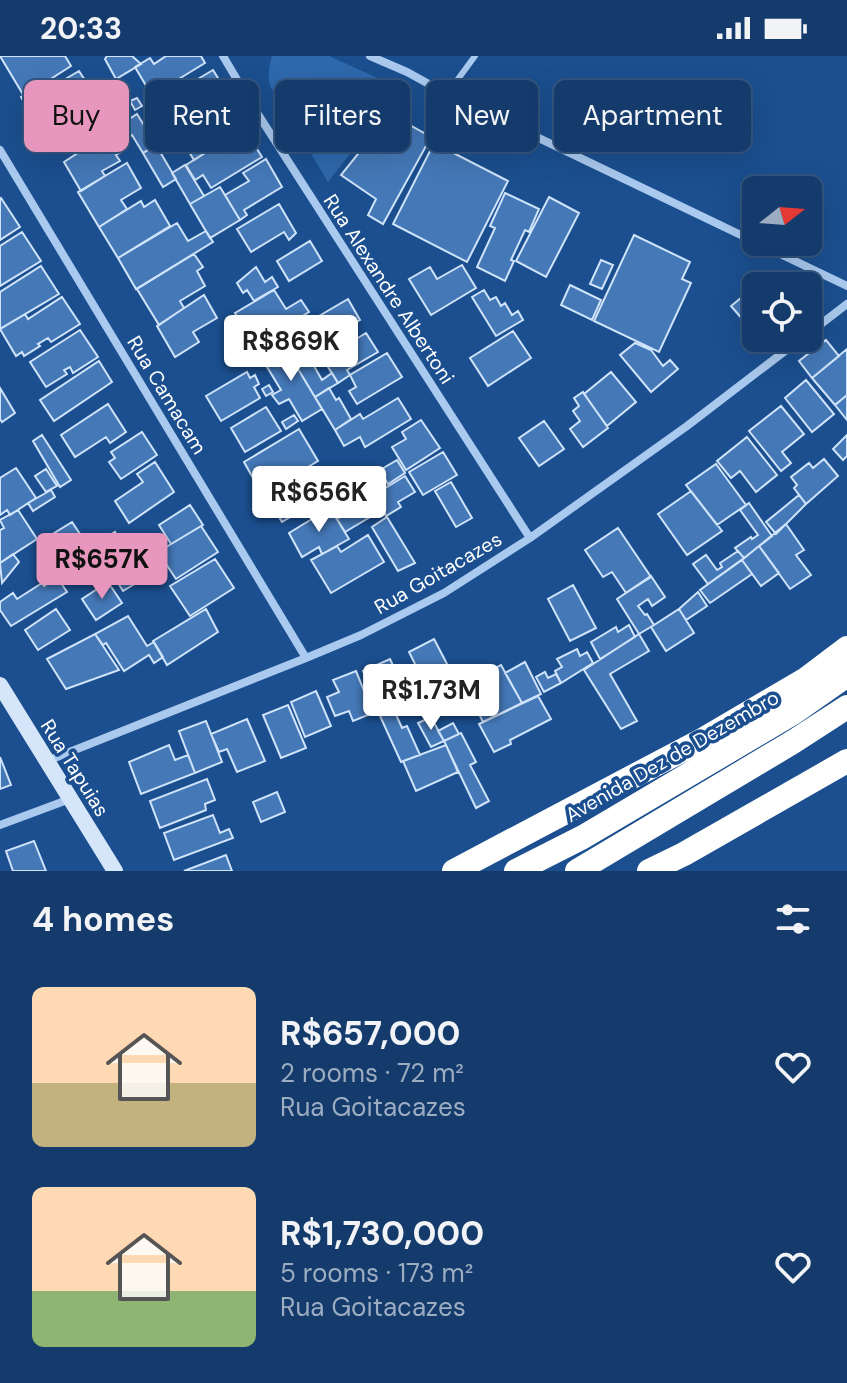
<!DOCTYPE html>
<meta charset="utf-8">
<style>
body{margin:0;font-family:"DM Sans",sans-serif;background:#1d4271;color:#f1f3f6;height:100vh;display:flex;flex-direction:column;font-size:30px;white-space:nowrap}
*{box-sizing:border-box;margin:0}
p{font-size:26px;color:#9dadc1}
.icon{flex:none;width:44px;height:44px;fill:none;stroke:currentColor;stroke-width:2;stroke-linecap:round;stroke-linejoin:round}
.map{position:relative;height:815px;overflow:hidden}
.drawer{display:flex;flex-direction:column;background:#143b6b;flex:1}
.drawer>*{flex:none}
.top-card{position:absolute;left:24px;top:24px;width:800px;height:72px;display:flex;gap:16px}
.needle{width:52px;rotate:73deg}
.tools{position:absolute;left:742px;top:120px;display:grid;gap:16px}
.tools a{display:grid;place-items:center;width:80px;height:80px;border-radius:12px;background:#143b6b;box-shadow:0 8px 32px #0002,0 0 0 2px #33557e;font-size:40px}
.price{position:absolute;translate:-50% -68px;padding:0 18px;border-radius:8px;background:#fff;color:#222;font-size:26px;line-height:52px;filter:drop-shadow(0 2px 4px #0008)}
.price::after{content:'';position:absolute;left:50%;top:48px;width:24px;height:18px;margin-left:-12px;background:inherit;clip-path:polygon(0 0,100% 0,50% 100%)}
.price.active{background:#e797bd;color:#111}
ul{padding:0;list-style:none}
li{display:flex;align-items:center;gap:24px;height:200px;padding:0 32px}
li span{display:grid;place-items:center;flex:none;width:224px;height:160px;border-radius:12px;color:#555}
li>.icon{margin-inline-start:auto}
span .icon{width:96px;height:96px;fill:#fffc;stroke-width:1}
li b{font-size:34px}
h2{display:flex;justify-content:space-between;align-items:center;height:96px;padding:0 32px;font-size:34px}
.chip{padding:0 28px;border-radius:12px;background:#143b6b;box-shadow:0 8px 32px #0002,0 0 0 2px #33557e;font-size:28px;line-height:72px}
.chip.active{background:#e797bd;color:#111}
.status{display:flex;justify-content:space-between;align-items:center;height:56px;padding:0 40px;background:#143b6b;direction:ltr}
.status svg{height:22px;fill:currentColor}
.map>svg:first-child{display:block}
.green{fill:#2e69ad}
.building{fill:#4478b7;stroke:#cfe3fa;stroke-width:2}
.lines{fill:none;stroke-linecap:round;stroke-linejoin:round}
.lane{stroke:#a9c9ee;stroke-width:6}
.street{stroke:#a9c9ee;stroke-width:8}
.secondary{stroke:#d6e6fa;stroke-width:16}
.highway{stroke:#fff;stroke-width:24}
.labels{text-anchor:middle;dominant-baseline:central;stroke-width:7;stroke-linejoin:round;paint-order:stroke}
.street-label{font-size:20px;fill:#fff;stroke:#1b4f8f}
</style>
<div class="status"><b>20:33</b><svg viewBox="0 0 49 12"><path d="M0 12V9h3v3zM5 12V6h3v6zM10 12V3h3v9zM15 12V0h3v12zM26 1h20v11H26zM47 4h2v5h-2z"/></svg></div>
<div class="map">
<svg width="847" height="815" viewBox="0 0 847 815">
<rect width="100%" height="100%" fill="#1b4f8f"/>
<path class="green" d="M272,0h57l64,29 -8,24 -57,73 -58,-96c-3,-11 -1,-19 2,-30z"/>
<path class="building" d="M0,0h65l6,10 -47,30z
M107,0h25l9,8 -25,15 -11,-20z
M166,0h35l4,7 -36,22 2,3 -17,11 -19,-32 15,-9 4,6z
M213,14l13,21 -55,32 -12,-20 15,-10 -3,-5 12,-7 3,5z
M79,15l13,20 -7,4 5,9 -16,10 -6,-10 -7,4 6,10 -25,14 -21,-35 25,-16 4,7z
M137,42l5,8 -7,4 -5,-9z
M220,44l3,6 8,-4 15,25 -52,33 -21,-34 15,-8 4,7 21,-13 -4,-6z
M137,58l19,31 -13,8 -11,-18 -12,6 -7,-11z
M390,58l41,23 -48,87 -15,-9 8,-16 -35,-24z
M244,72l18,29 -51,31 -8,-13 -8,5 -9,-15z
M113,74l12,20 -9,5 4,6 -18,10 3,5 -24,15 -17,-29z
M434,87l74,38 -41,81 -74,-38z
M156,89l20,34 -13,8 -20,-34z
M266,103l16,28 -38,23 3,5 -7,5 -15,-25 24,-14 -6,-8z
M127,107l14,25 -20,12 6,9 -28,18 -21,-35z
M185,109l19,31 -14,8 -18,-31z
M220,131l20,33 -30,18 -20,-34z
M505,137l34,16 -10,23 -4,-2 -14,30 3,1 -9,20 -28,-14 18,-39 -5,-2z
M549,141l30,16 -33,64 -30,-16z
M1,142l19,29 -20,13v-41z
M155,144l15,26 -52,32 -19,-31 42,-26 3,6z
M279,148l17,29 -7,7 -5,-8 -33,20 -14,-23z
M177,167l11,18 18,-10 7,11 -77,47 -18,-31z
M22,176l19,29 -41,25v-40z
M634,179l56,27 -8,17 9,4 -32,69 -65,-31z
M310,185l12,20 -33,20 -12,-20z
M194,198l9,13 -6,4 8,15 -25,15 4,7 -25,17 -22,-36z
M601,204l12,5 -11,24 -12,-5z
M462,209l14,23 -45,27 -22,-36 21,-12 7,12z
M41,210l18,28 -59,35v-37z
M256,211l9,15 7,-5 6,10 -24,14 -7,-11 -4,3 -6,-10z
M758,228l1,2h-3v25l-12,10 -13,-15z
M570,229l31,15 -9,20 -31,-15z
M274,234l12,19 15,-9 8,12 -21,13 19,32 -12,7 -12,-20 -13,8 -11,-19 -8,6 -16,-26z
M484,234l6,10 6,-3 5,9 4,-3 7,12 6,-4 5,9 -27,16 -24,-39z
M204,239l13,23 -24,14 6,10 -24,15 -18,-31z
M62,241l18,27 -29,18 -3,-4 -10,6 2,2 -16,10 -2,-4 -6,4 -16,-27 25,-15 3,5z
M348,243l12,21 -40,24 -13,-21z
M80,274l18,27 -25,16 -3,-6 -6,3 3,4 -21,13 -16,-25z
M513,275l18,27 -43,28 -18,-28z
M366,277l12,19 -31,18 3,5 -12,8 -15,-24z
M826,284l13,16 -27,22 -13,-17z
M635,287l16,7 12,16 7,-6 8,9 -27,23 -31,-37z
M283,288l39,65 -20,12 -13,-22 -10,5 -7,-9 9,-5 -20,-33z
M847,293v46l-12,10 -23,-27z
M316,295l6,9 -8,6 8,14 10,-7 6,10 -23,14 -20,-33z
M387,297l15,24 -45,27 -8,-13 7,-4 -6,-12z
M99,305l13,21 -58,39 -14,-21z
M247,316l3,6 5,-3 4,9 -5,3 6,11 -39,23 -15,-25z
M611,316l25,30 -29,24 -23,-32z
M806,324l28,34 -22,18 -27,-34z
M269,329l4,7 -7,4 -4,-7z
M0,332l15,25 -13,9 -2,-3z
M329,332l7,12 3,-2 12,21 -16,11 -20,-33z
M583,336l25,36 -25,19 -13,-18 10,-8 -7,-10 6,-5 -5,-8z
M847,339v25l-12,-15z
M398,342l13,21 -46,28 -5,-10 -16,9 -9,-16 25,-16 3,5z
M108,348l18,28 -16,11 -4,-6 -31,20 -14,-22z
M781,350l23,28 -22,18 9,11 -10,8 -32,-40z
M266,351l15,24 -36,21 -14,-24z
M294,359l4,6 -12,8 -4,-7z
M421,364l19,28 -34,22 -14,-23 14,-8 -4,-7z
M544,365l20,28 -25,17 -20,-28z
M299,373l19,32 -56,33 -18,-32z
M142,376l15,23 -36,24 -12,-17 6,-4 -4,-6z
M42,379l29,45 -11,7 -27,-46z
M847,379v21l-4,4 -10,-11z
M747,381l30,38 -21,17 -16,-21 -9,7 -14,-17z
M443,396l14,23 -34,20 -14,-23z
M824,403l14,17 -32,28 -12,-16 3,-3 -6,-8 18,-14 4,5z
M397,404l8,13 -17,11 -8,-14z
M155,406l19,30 -45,31 -14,-22 28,-19 -6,-8z
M716,408l30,41 -29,20 -31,-40z
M16,412l20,30 -26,17 -3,-5 -7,5v-37z
M46,413l11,17 -11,6 -11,-16z
M322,414l12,21 -52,31 -18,-29 20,-12 6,9z
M405,420l10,16 -17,10 3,5 -15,9 -12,-21z
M451,426l21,36 -16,9 -21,-36z
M51,434l4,7 -22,14 -5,-8z
M363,434l14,23 -32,19 -8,-13 7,-4 -6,-10z
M691,435l31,40 -35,24 -29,-41z
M799,439l7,9 -30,30 -10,-12z
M749,447l23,33 -28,22 -9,-10 16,-11 1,2 6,-4 -18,-25z
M190,449l13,20 -32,19 -12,-19z
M330,452l19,31 -27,15 -3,-7 -17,10 -13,-24z
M18,454l19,29 -37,24v-33l4,-2 -4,-8z
M387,461l28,46 -17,8 -26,-44z
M72,466l28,42 -21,13 -28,-42z
M786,468l18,26 -8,5 15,20 -21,14 -31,-43z
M201,470l17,26 -42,27 -18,-27z
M618,472l33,49 -25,16 -14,-21 -9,5 -18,-27z
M115,476l22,33 -22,13 -20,-33z
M368,479l16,27 -53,31 -20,-33 26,-14 4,6z
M759,490l20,27 -18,13 -19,-26z
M738,495l6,7 -36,26 -15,-20 13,-9 11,15 5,-3 -2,-4z
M13,498l6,8 -17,21 -2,-20z
M215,503l19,29 -44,28 -20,-30z
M742,504l10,14 -42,29 -10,-13z
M130,513l8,13 -15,9 -8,-13z
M651,520l14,21 -13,9 -4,-7 -10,7 7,9 2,-1 7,11 -15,9 -22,-35z
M57,521l10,15 -56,34 -11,-16v-8l13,-9 4,6 25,-16 2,3z
M108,526l14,21 -26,17 -14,-21z
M573,529l23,43 -26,13 -22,-42z
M698,536l9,14 -21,14 -7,-11z
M56,553l14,21 -32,20 -13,-20z
M206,553l12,23 -51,33 -14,-24z
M679,553l15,24 -28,18 -15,-24z
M128,560l19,30 7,-4 9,15 -9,6 -5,-8 -25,16 -18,-28 -3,2 -8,-11z
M629,569l6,12 -35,22 -9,-17 25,-15 2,5z
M95,578l24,36 -53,19 -19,-30z
M639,578l10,17 -39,23 27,47 -16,8 -37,-59z
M434,583l24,46 -21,10 6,12 -14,7 -10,-19 9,-5 -19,-38z
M577,593l3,7 7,-4 6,11 -32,20 -6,-12 7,-4 -5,-8z
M390,603l20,44 -27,12 -20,-44z
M525,606l16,32 -19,9 -17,-30z
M501,609l21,38 -39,19 -4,-8 4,-2 -15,-30z
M356,615l17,42 -20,8 -4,-10 -14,5 -8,-19 12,-5 -6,-12z
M545,616l3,6 8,-4 5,9 -17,9 -8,-15z
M316,635l15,35 -26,11 -14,-35z
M538,640l13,23 -41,21 1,4 -17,8 -15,-28z
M288,649l18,43 -25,10 -18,-43z
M394,654l8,18 5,-2 13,29 -19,7 -21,-46z
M431,661l13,24 -13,6 -13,-24z
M247,663l18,42 -28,11 -10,-23 -8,3 -8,-18z
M206,665l16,41 -27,11 -16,-42z
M453,667l6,11 -15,7 -6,-10z
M461,677l15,29 -6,3 19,36 -13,7 -32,-67z
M169,689l6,15 13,-5 7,18 -54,21 -12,-32z
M446,689l12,27 -42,19 -13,-30z
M0,701l11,28 -11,4z
M207,723l8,21 -10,4 1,6 -46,18 -10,-27z
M277,736l8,20 -24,10 -8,-20z
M213,759l7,18 9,-4 4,9 -59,22 -10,-27z
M34,785l12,30h-33l-7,-20z
M226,799l6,16h-48z"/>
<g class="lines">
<path class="lane" d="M447,38l28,-38"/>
<path class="street" d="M223,0l29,49 278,433
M370,0l37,16 40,22 400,192
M0,94l306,508
M808,278l39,-30
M47,705l259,-103 55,-23 83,-42 86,-55 157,-112 115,-88
M0,769l70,-26"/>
<path class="secondary" d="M0,629l115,186"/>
<path class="highway" d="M454,815l248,-131 104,-61 41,-31
M516,815l67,-34 210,-124 54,-38
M577,815l216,-129 54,-35
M649,815l35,-17 163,-93"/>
</g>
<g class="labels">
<g class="street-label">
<text transform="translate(389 233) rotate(57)">Rua Alexandre Albertoni</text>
<text transform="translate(167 339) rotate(59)">Rua Camacam</text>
<text transform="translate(438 517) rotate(-30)">Rua Goitacazes</text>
<text transform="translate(672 700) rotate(-30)">Avenida Dez de Dezembro</text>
<text transform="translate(75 712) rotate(58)">Rua Tapuias</text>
</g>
</g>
</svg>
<div class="tools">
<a><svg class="needle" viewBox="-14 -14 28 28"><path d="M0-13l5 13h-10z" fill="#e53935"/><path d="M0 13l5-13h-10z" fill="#9dadc1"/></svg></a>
<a><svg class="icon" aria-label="locate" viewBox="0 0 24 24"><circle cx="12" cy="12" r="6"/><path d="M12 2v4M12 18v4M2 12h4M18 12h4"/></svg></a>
</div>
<b class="price" style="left:291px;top:327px">R$869K</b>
<b class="price" style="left:319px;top:478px">R$656K</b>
<b class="price active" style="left:102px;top:545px">R$657K</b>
<b class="price" style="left:431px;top:676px">R$1.73M</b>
<div class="top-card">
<a class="chip active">Buy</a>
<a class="chip">Rent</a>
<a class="chip">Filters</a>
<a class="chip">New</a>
<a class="chip">Apartment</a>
</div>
</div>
<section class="drawer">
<h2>4 homes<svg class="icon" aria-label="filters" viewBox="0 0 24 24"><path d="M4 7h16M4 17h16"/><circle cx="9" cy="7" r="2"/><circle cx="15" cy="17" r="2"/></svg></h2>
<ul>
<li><span style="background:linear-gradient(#ffd9b3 60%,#c2b280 0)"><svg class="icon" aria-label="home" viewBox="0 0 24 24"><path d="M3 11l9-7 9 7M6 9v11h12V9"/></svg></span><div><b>R$657,000</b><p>2 rooms · 72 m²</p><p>Rua Goitacazes</p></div><svg class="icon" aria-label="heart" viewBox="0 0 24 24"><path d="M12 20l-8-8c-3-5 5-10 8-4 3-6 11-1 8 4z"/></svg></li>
<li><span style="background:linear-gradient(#ffd9b3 65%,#8fb573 0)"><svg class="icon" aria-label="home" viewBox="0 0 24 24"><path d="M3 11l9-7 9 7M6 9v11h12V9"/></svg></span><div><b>R$1,730,000</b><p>5 rooms · 173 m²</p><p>Rua Goitacazes</p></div><svg class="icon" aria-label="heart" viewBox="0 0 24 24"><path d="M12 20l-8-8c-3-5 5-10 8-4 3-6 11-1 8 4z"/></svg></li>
</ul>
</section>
